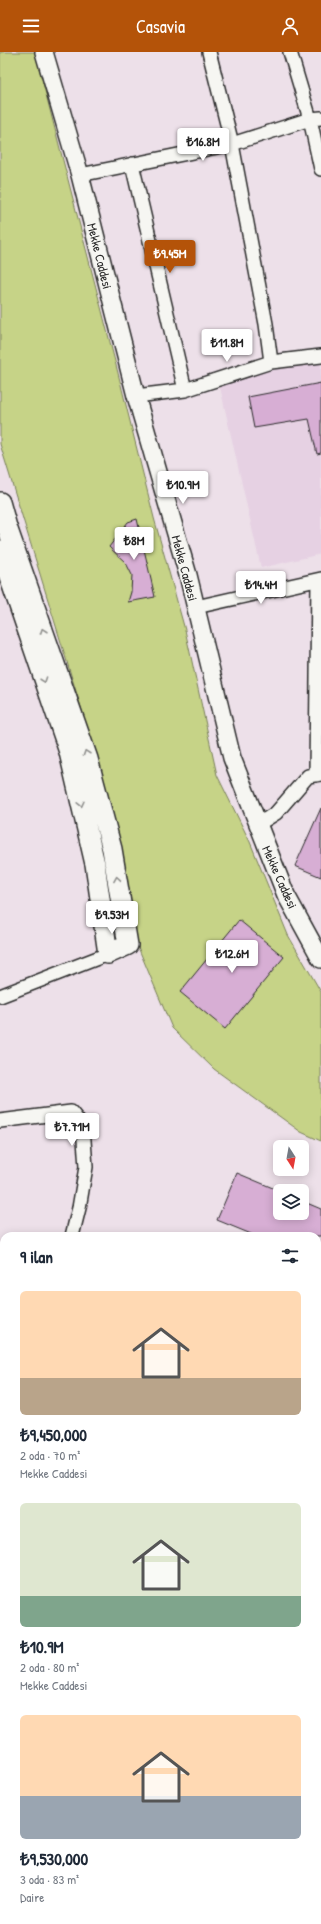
<!DOCTYPE html>
<html lang="tr">
<meta charset="utf-8">
<style>
body{margin:0;font-family:"Patrick Hand",sans-serif;background:#f2f2f3;color:#1f2937;height:100vh;display:flex;flex-direction:column;font-size:15px;white-space:nowrap}
*{box-sizing:border-box;margin:0}
p{font-size:13px;color:#747a83}
.icon{flex:none;width:22px;height:22px;fill:none;stroke:currentColor;stroke-width:2;stroke-linecap:round;stroke-linejoin:round}
.map{position:relative;flex:1;overflow:hidden}
.sheet{position:absolute;left:0px;top:1180px;width:321px;height:692px;display:flex;flex-direction:column;background:#fff;border-radius:12px 12px 0 0;box-shadow:0 2px 10px #0003}
.sheet>*{flex:none}
.needle{width:26px;rotate:169deg}
.controls{position:absolute;left:273px;top:1088px;display:grid;gap:8px}
.controls a{display:grid;place-items:center;width:36px;height:36px;border-radius:6px;background:#fff;box-shadow:0 2px 10px #0003;font-size:20px}
.price{position:absolute;translate:-50% -34px;padding:0 9px;border-radius:4px;background:#fff;color:#222;font-size:13px;line-height:26px;filter:drop-shadow(0 1px 2px #0008)}
.price::after{content:'';position:absolute;left:50%;top:24px;width:12px;height:9px;margin-left:-6px;background:inherit;clip-path:polygon(0 0,100% 0,50% 100%)}
.price.current{background:#b45309;color:#fff}
ul{padding:0;list-style:none}
li{display:grid;align-content:center;gap:8px;height:212px;padding:0 20px}
li span{display:grid;place-items:center;height:124px;border-radius:6px;color:#555}
li>.icon{margin-inline-start:auto}
span .icon{width:72px;height:72px;fill:#fffc;stroke-width:1}
li b{font-size:17px}
h2{display:flex;justify-content:space-between;align-items:center;height:48px;padding:0 20px;font-size:17px}
header{display:flex;justify-content:space-between;align-items:center;height:52px;padding:0 20px;background:#b45309;color:#fff;font-size:18px;font-weight:600}
.map>svg:first-child{display:block}
.built{fill:#e6d1e3}
.green{fill:#c6d387;stroke:#787f59}
.building{fill:#d7aed4;stroke:#2b2b2b}
.lines{fill:none;stroke-linecap:round;stroke-linejoin:round}
.minor-casing{stroke:#2b2b2b;stroke-width:16}
.tertiary-casing{stroke:#2b2b2b;stroke-width:20}
.secondary-casing{stroke:#2b2b2b;stroke-width:22}
.primary-casing{stroke:#2b2b2b;stroke-width:24}
.minor{stroke:#f6f6f2;stroke-width:13}
.tertiary{stroke:#f6f6f2;stroke-width:17}
.secondary{stroke:#f6f6f2;stroke-width:19}
.primary{stroke:#fedbac;stroke-width:21}
.oneway{stroke:#90908e}
.labels{text-anchor:middle;dominant-baseline:central;stroke-width:3;stroke-linejoin:round;paint-order:stroke}
.street-label{font-size:13px;fill:#2b2b2b;stroke:#f6f6f2}
</style>
<header><svg class="icon" aria-label="menu" viewBox="0 0 24 24"><path d="M4 6h16M4 12h16M4 18h16"/></svg>Casavia<svg class="icon" aria-label="person" viewBox="0 0 24 24"><circle cx="12" cy="8" r="4"/><path d="M4 21q1-7 8-7t8 7"/></svg></header>
<div class="map">
<svg width="321" height="1872" viewBox="0 0 321 1872">
<rect width="100%" height="100%" fill="#ede0e9"/>
<filter id="ink" filterUnits="userSpaceOnUse"><feTurbulence type="fractalNoise" baseFrequency=".025" numOctaves="2"/><feDisplacementMap in="SourceGraphic" scale="8" xChannelSelector="R" yChannelSelector="G"/><feConvolveMatrix kernelMatrix="1 2 1 2 8 2 1 2 1" color-interpolation-filters="sRGB"/></filter>
<g filter="url(#ink)">
<path class="built" d="M321,306v196l-60,14 -42,-185z"/>
<path class="green" d="M0,0h35l83,321 36,145 31,112 32,145 33,67 38,93 33,57v149l-20,-9 -87,-63 -42,-41 -34,-81 -6,-40 -21,-102 -111,-361z"/>
<path class="building" d="M321,331v70l-4,1 -8,-35 -55,9 -6,-31z
M137,467l18,78 -27,5 3,-10 1,-17 -6,-12 -17,-16 19,-25z
M321,756v69l-26,-11z
M239,868l45,37 -59,72 -45,-37z
M237,1121l43,18v22h22v-12l19,8v27h-65l-39,-16z"/>
<g class="lines">
<defs>
<path id="minor" d="M209,0l23,92 34,180 5,38
M290,0l20,67 11,50
M132,112l53,226
M80,123l152,-31 78,-25 11,-1
M136,344l49,-6 86,-28 50,-6
M196,555l125,-28
M316,723l2,-195
M257,773l19,-12 32,-37 13,-2
M0,944l108,-42
M0,1069l71,-9 12,15 3,40 -7,41 -7,28
M317,1351l4,-2
M317,1449l4,-3
M317,1526l4,-3
M317,1568l4,5
M0,1696l4,-1
M0,1726l4,5
M0,1816l4,4
M317,1836l4,4
M55,1868l4,4
M140,1868l3,4
M240,1868l5,4
M158,1872l4,-4"/>
<path id="tertiary" d="M44,0l36,123 56,221 52,179 44,183 54,137 35,64"/>
<path id="secondary" d="M0,450l7,25 81,232 24,90 16,96 -20,9 -13,-90 -26,-112 -69,-202"/>
<path id="primary" d="M317,1668l4,-2
M317,1688l4,-2
M0,1790l4,-2
M0,1807l4,-1"/>
</defs>
<use href="#minor" class="minor-casing"/>
<use href="#tertiary" class="tertiary-casing"/>
<use href="#secondary" class="secondary-casing"/>
<use href="#primary" class="primary-casing"/>
<use href="#minor" class="minor"/>
<use href="#tertiary" class="tertiary"/>
<use href="#secondary" class="secondary"/>
<use href="#primary" class="primary"/>
</g>
<defs><path id="oneway-chevron" d="M-2-3.5L2.5 0L-2 3.5" fill="none" stroke-width="1.6" stroke-linecap="round" stroke-linejoin="round"/></defs>
<g class="oneway">
<use href="#oneway-chevron" transform="translate(43 579) rotate(-109)"/>
<use href="#oneway-chevron" transform="translate(44 628) rotate(71)"/>
<use href="#oneway-chevron" transform="translate(86 701) rotate(-109)"/>
<use href="#oneway-chevron" transform="translate(81 752) rotate(77)"/>
<use href="#oneway-chevron" transform="translate(117 827) rotate(-99)"/>
</g>
</g>
<g class="labels">
<g class="street-label">
<text transform="translate(100 204) rotate(76)">Mekke Caddesi</text>
<text transform="translate(185 516) rotate(75)">Mekke Caddesi</text>
<text transform="translate(280 825) rotate(66)">Mekke Caddesi</text>
</g>
</g>
</svg>
<div class="controls">
<a><svg class="needle" viewBox="-14 -14 28 28"><path d="M0-13l5 13h-10z" fill="#e53935"/><path d="M0 13l5-13h-10z" fill="#747a83"/></svg></a>
<a><svg class="icon" aria-label="layers" viewBox="0 0 24 24"><path d="M12 4l9 5-9 5-9-5zM3 14l9 5 9-5"/></svg></a>
</div>
<b class="price" style="left:203px;top:110px">₺16.8M</b>
<b class="price current" style="left:170px;top:222px">₺9.45M</b>
<b class="price" style="left:227px;top:311px">₺11.8M</b>
<b class="price" style="left:183px;top:453px">₺10.9M</b>
<b class="price" style="left:134px;top:509px">₺8M</b>
<b class="price" style="left:261px;top:553px">₺14.4M</b>
<b class="price" style="left:112px;top:883px">₺9.53M</b>
<b class="price" style="left:232px;top:922px">₺12.6M</b>
<b class="price" style="left:72px;top:1095px">₺7.71M</b>
<section class="sheet">
<h2>9 ilan<svg class="icon" aria-label="filters" viewBox="0 0 24 24"><path d="M4 7h16M4 17h16"/><circle cx="9" cy="7" r="2"/><circle cx="15" cy="17" r="2"/></svg></h2>
<ul>
<li><span style="background:linear-gradient(#ffd9b3 70%,#b9a48a 0)"><svg class="icon" aria-label="home" viewBox="0 0 24 24"><path d="M3 11l9-7 9 7M6 9v11h12V9"/></svg></span><div><b>₺9,450,000</b><p>2 oda · 70 m²</p><p>Mekke Caddesi</p></div></li>
<li><span style="background:linear-gradient(#dfe7d0 75%,#7fa58c 0)"><svg class="icon" aria-label="home" viewBox="0 0 24 24"><path d="M3 11l9-7 9 7M6 9v11h12V9"/></svg></span><div><b>₺10.9M</b><p>2 oda · 80 m²</p><p>Mekke Caddesi</p></div></li>
<li><span style="background:linear-gradient(#ffd9b3 65%,#9aa5b1 0)"><svg class="icon" aria-label="home" viewBox="0 0 24 24"><path d="M3 11l9-7 9 7M6 9v11h12V9"/></svg></span><div><b>₺9,530,000</b><p>3 oda · 83 m²</p><p>Daire</p></div></li>
</ul>
</section>
</div>
